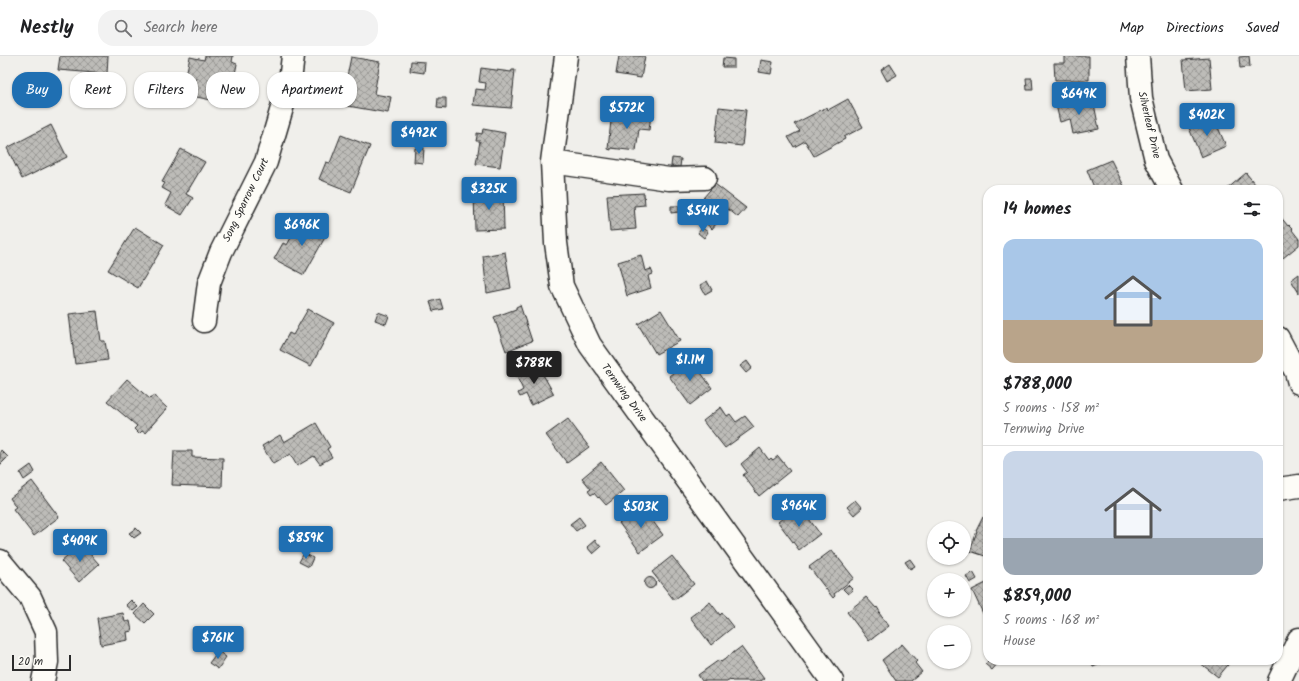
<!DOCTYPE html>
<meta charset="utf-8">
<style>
body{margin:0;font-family:Kalam,sans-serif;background:#f2f2f2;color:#202124;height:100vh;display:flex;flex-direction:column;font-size:15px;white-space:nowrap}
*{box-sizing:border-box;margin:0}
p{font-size:13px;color:#757577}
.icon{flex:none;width:22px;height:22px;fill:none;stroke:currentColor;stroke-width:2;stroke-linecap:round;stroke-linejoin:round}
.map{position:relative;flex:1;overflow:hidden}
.details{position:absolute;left:983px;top:129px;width:300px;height:480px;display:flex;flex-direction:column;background:#fff;border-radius:16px;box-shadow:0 1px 3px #0004}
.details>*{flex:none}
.guide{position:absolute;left:12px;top:16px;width:380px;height:36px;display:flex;gap:8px}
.fabs{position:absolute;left:927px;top:465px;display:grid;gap:8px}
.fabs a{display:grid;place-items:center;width:44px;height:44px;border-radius:50%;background:#fff;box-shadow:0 1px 3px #0004;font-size:20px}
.scale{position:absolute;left:12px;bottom:10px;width:59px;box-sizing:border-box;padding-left:4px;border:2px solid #2b2b2b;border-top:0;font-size:11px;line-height:14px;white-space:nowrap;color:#2b2b2b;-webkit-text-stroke:3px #fdfcf7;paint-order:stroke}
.price{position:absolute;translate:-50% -34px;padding:0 9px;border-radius:4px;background:#1f6fb2;color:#fff;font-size:13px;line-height:26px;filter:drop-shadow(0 1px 2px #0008)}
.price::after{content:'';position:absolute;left:50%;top:24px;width:12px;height:9px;margin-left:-6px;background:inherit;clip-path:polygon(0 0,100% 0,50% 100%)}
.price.current{background:#222;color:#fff}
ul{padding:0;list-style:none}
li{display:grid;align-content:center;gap:8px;height:212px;padding:0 20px}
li+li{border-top:1px solid #e0e0e0}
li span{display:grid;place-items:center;height:124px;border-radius:12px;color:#555}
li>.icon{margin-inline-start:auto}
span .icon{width:72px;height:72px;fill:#fffc;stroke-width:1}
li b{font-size:17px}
h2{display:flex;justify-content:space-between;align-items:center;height:48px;padding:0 20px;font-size:17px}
.chip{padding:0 14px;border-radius:16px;background:#fff;box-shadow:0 1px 3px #0004;font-size:14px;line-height:36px}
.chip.current{background:#1f6fb2;color:#fff}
header{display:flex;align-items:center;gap:24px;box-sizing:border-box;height:56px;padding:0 20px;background:#fff;border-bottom:1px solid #e0e0e0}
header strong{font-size:19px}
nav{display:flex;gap:22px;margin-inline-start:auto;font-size:14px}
.search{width:280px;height:36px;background:#f2f2f2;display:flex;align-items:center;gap:10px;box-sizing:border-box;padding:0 14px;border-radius:16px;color:#757577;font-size:15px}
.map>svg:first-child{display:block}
.building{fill:url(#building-cross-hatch);stroke:#2b2b2b}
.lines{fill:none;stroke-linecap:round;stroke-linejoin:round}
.minor-casing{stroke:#2b2b2b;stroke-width:25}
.minor{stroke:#fdfcf7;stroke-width:22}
.labels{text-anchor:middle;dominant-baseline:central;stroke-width:3;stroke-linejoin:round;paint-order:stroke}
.street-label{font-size:11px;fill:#2b2b2b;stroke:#fdfcf7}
</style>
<header>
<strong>Nestly</strong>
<div class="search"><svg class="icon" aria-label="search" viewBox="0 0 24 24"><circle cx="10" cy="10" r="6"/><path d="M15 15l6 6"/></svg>Search here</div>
<nav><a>Map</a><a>Directions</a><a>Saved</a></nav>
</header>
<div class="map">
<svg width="1299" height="625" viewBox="0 0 1299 625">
<defs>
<pattern id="building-cross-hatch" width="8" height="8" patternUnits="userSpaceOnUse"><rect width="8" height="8" fill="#bdbcb8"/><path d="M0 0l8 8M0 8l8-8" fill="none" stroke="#9a9996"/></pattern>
</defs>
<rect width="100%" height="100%" fill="#f0efeb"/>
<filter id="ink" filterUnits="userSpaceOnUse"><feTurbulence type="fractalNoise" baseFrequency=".025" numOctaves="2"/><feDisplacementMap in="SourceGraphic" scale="8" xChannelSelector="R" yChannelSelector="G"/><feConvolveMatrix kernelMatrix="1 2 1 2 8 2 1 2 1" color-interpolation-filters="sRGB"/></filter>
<g filter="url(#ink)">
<path class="building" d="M60,0h48l-1,18 -49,-4z
M205,0h28l-1,6 5,2 -4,20h1l-4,20 -38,-8 4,-18 -10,-3 4,-18 14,3z
M619,0h26l-4,22 -25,-4z
M1065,0h24v24h-34l-1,-17h11z
M1249,0l1,11 -10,1 -1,-11z
M351,1l29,5 -6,32 17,3 -3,16 -52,-9 4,-19 5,1z
M723,2l11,1v8h-12z
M1209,2l3,31 -26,2 -3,-31z
M761,4l12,2 -2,12 -12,-2z
M411,5l14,1 -1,11 -14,-2z
M890,8l7,11 -10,6 -6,-11z
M481,12l30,4 1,-2h3l-4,38 -38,-3 2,-16 10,1 1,-7 -7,-1z
M1026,22h6l1,12h-6z
M438,42h8v11l-9,-1z
M848,43l15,28 -19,10 1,2 -31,17 -9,-15 -11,6 -6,-10 12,-6 -6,-7 33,-17 1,3z
M1093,43l6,30 -26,5 -3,-15 -10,3 -4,-17z
M719,51l27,3 -4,36 -27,-3z
M612,55l39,4 -2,15 -10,-1 -3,22 -25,-3v2l-3,-1z
M1214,62l12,28 -25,11 -12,-29z
M51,69l16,32 -45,22 -15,-31z
M483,73l22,4 -5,34 -24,-3 4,-23h-4l1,-5v-3l5,1z
M341,79l29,11 -19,46 -32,-13 7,-17 4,1z
M415,92h9l-1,15 -9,-1z
M181,93l24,13 -19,32 7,4 -11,17 -17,-10 6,-12 -9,-5 3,-5 -3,-1z
M672,102l9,1 -1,8 -9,-1z
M1111,104l13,26 -9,4h-20l-8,-20z
M1246,117l14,17h-34l14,-12z
M715,128l31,24 -8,9 -10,-8 -16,20 -20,-18z
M498,135h5l1,38 -29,1 -1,-37 24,-1z
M644,137l1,12 -11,1 2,23 -26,2 -3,-36z
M671,150h8v6l-8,1z
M1279,159l9,11 1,-1 4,4 -1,1 7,9v6l-16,13 -5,-7v-35z
M302,162l26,14 -24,43 -30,-16 9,-16 4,2z
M135,171l29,18 -26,43 -30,-18z
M702,172l6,4 -4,6 -6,-5z
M505,196l6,36 -24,5 -4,-37z
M641,199l4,16 6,-2 2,5 -5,2 3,12 -24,8 -9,-34z
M1299,218v19l-8,-13z
M707,225l5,9 -7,4 -5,-9z
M440,243l3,10 -10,2 -3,-9z
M520,249l12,36 -26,10 -12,-34 22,-8v-2z
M308,253l26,14 -23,43 -31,-16 9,-17 4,2z
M661,254l19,31 -24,13 -18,-30z
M97,255l4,30h4l3,19 -33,4 -6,-50z
M378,256l11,4 -3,8 -11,-4z
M691,303l21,29 -22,17 -21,-29z
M747,305l5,7 -6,5 -6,-7z
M537,308l17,30 -23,11 -5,-11 -6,3 -2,-4 5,-3 -7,-15z
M127,323l23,20 3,-4 14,13 -22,25 -3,-2 -3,3 -5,-5 3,-3 -30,-25z
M721,351l6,9 3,-2 6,8 9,-6 9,11 -29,21 -15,-19h-1l-6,-8z
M568,363l21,28 -22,16 -21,-28z
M316,367l14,24 -3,2 5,8 -12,7 -6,-8 -17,10 -7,-12 -17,10 -11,-18 18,-11 4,7z
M760,392l9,12 2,-2 2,2 5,-4 12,15 -31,25 -16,-21 4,-3 -6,-8z
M1,394l7,7 -8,8v-13z
M174,395h18v6l31,1 -1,29 -50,-2z
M601,406l23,29 -18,14 -7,-8 -1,1 -4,-5 -3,2 -3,-4 3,-2 -9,-11z
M31,409l4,7 -11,8 -4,-7z
M32,425l27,36 -25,19 -21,-27 3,-2 -6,-9z
M855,444l7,8 -8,7 -7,-8z
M641,449l22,30 -23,17 -21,-29 18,-13 -1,-2z
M799,449l21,29 -21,16 -21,-28z
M579,461l6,8 -9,6 -6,-7z
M983,461l5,2v38l-18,-6 7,-20h-1z
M136,472l5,5 -7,5 -5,-5z
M595,484l6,7 -8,7 -6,-7z
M81,488l18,20 -20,18 -18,-21z
M832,494l22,28 -20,16 1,2 -2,2 -24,-31z
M304,497l9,5 -4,9 -10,-5z
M672,500l22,28 -20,16 -22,-28z
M910,503l5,7 -5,3 -5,-7z
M973,516l4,7 -7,4 -4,-7z
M644.5 527a5.5 5.5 0 1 1 11 0a5.5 5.5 0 1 1-11 0Z
M988,526v40h-1l-15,-32z
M848,529l5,5 -5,4 -5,-5z
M866,541l10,11 1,-1 3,5 -1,1 10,13 -20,15 -22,-29z
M131,544l7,7 -5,4 -7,-6z
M710,546l10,13 2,-2 11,14 -22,18 -21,-28z
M144,548l10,10 -9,9 -10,-9z
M123,557l2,9 5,-1 2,10 -5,1 1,8 -27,5 -4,-27z
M902,588l15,17 -2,2 7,9 -11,9h-15l-14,-21z
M741,591l23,31 -4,3h-28l-2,-2 -3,2h-25l-4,-6 21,-15 2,2z
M218,595l8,6 -8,12 -9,-6z
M989,604h10l1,1 -8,9 -7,-6z
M1091,604h19l-17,7z
M1202,604h30l-14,17 -18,-14z"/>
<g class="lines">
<defs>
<path id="minor" d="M566,0l-14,106 4,81 6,43 28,59 242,336
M1138,0l3,42 15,62 16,30
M552,106l117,17 36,-1
M204,265l5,-38 12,-31 45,-90 24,-81 3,-25
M1278,282l18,34 3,11
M1278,433l21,-3
M0,505l30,36 16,35 1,30 -4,19
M1279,625l20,-42"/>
</defs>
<use href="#minor" class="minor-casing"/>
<use href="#minor" class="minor"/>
</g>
</g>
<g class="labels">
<g class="street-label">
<text transform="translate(1149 69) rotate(77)">Silverleaf Drive</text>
<text transform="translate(246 144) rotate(-64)">Song Sparrow Court</text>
<text transform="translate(624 337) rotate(54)">Ternwing Drive</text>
</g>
</g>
</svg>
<div class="fabs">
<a><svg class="icon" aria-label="locate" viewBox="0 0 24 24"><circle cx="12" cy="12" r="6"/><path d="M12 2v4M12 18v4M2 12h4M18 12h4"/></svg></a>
<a>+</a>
<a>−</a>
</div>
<div class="scale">20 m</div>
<b class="price" style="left:1079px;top:60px">$649K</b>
<b class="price" style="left:627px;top:74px">$572K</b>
<b class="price" style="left:1207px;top:81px">$402K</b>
<b class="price" style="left:419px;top:99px">$492K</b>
<b class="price" style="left:489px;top:155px">$325K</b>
<b class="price" style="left:703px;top:177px">$541K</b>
<b class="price" style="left:302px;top:191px">$696K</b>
<b class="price" style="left:690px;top:326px">$1.1M</b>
<b class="price current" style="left:534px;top:329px">$788K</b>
<b class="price" style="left:799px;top:472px">$964K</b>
<b class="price" style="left:641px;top:473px">$503K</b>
<b class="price" style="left:306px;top:504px">$859K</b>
<b class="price" style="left:80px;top:507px">$409K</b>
<b class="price" style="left:218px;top:604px">$761K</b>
<div class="guide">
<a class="chip current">Buy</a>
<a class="chip">Rent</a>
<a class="chip">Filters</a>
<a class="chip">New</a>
<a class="chip">Apartment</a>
</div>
<section class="details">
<h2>14 homes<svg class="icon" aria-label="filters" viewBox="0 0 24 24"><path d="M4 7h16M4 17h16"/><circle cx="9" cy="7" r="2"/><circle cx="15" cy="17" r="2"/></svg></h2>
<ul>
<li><span style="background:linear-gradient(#a9c7e8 65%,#b9a48a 0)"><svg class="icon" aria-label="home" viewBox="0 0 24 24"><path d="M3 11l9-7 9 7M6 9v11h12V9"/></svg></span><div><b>$788,000</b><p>5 rooms · 158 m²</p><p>Ternwing Drive</p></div></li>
<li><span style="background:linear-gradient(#c9d6e8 70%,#9aa5b1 0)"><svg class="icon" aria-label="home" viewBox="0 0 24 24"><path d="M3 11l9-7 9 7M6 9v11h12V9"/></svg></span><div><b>$859,000</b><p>5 rooms · 168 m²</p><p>House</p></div></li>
</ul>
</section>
</div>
